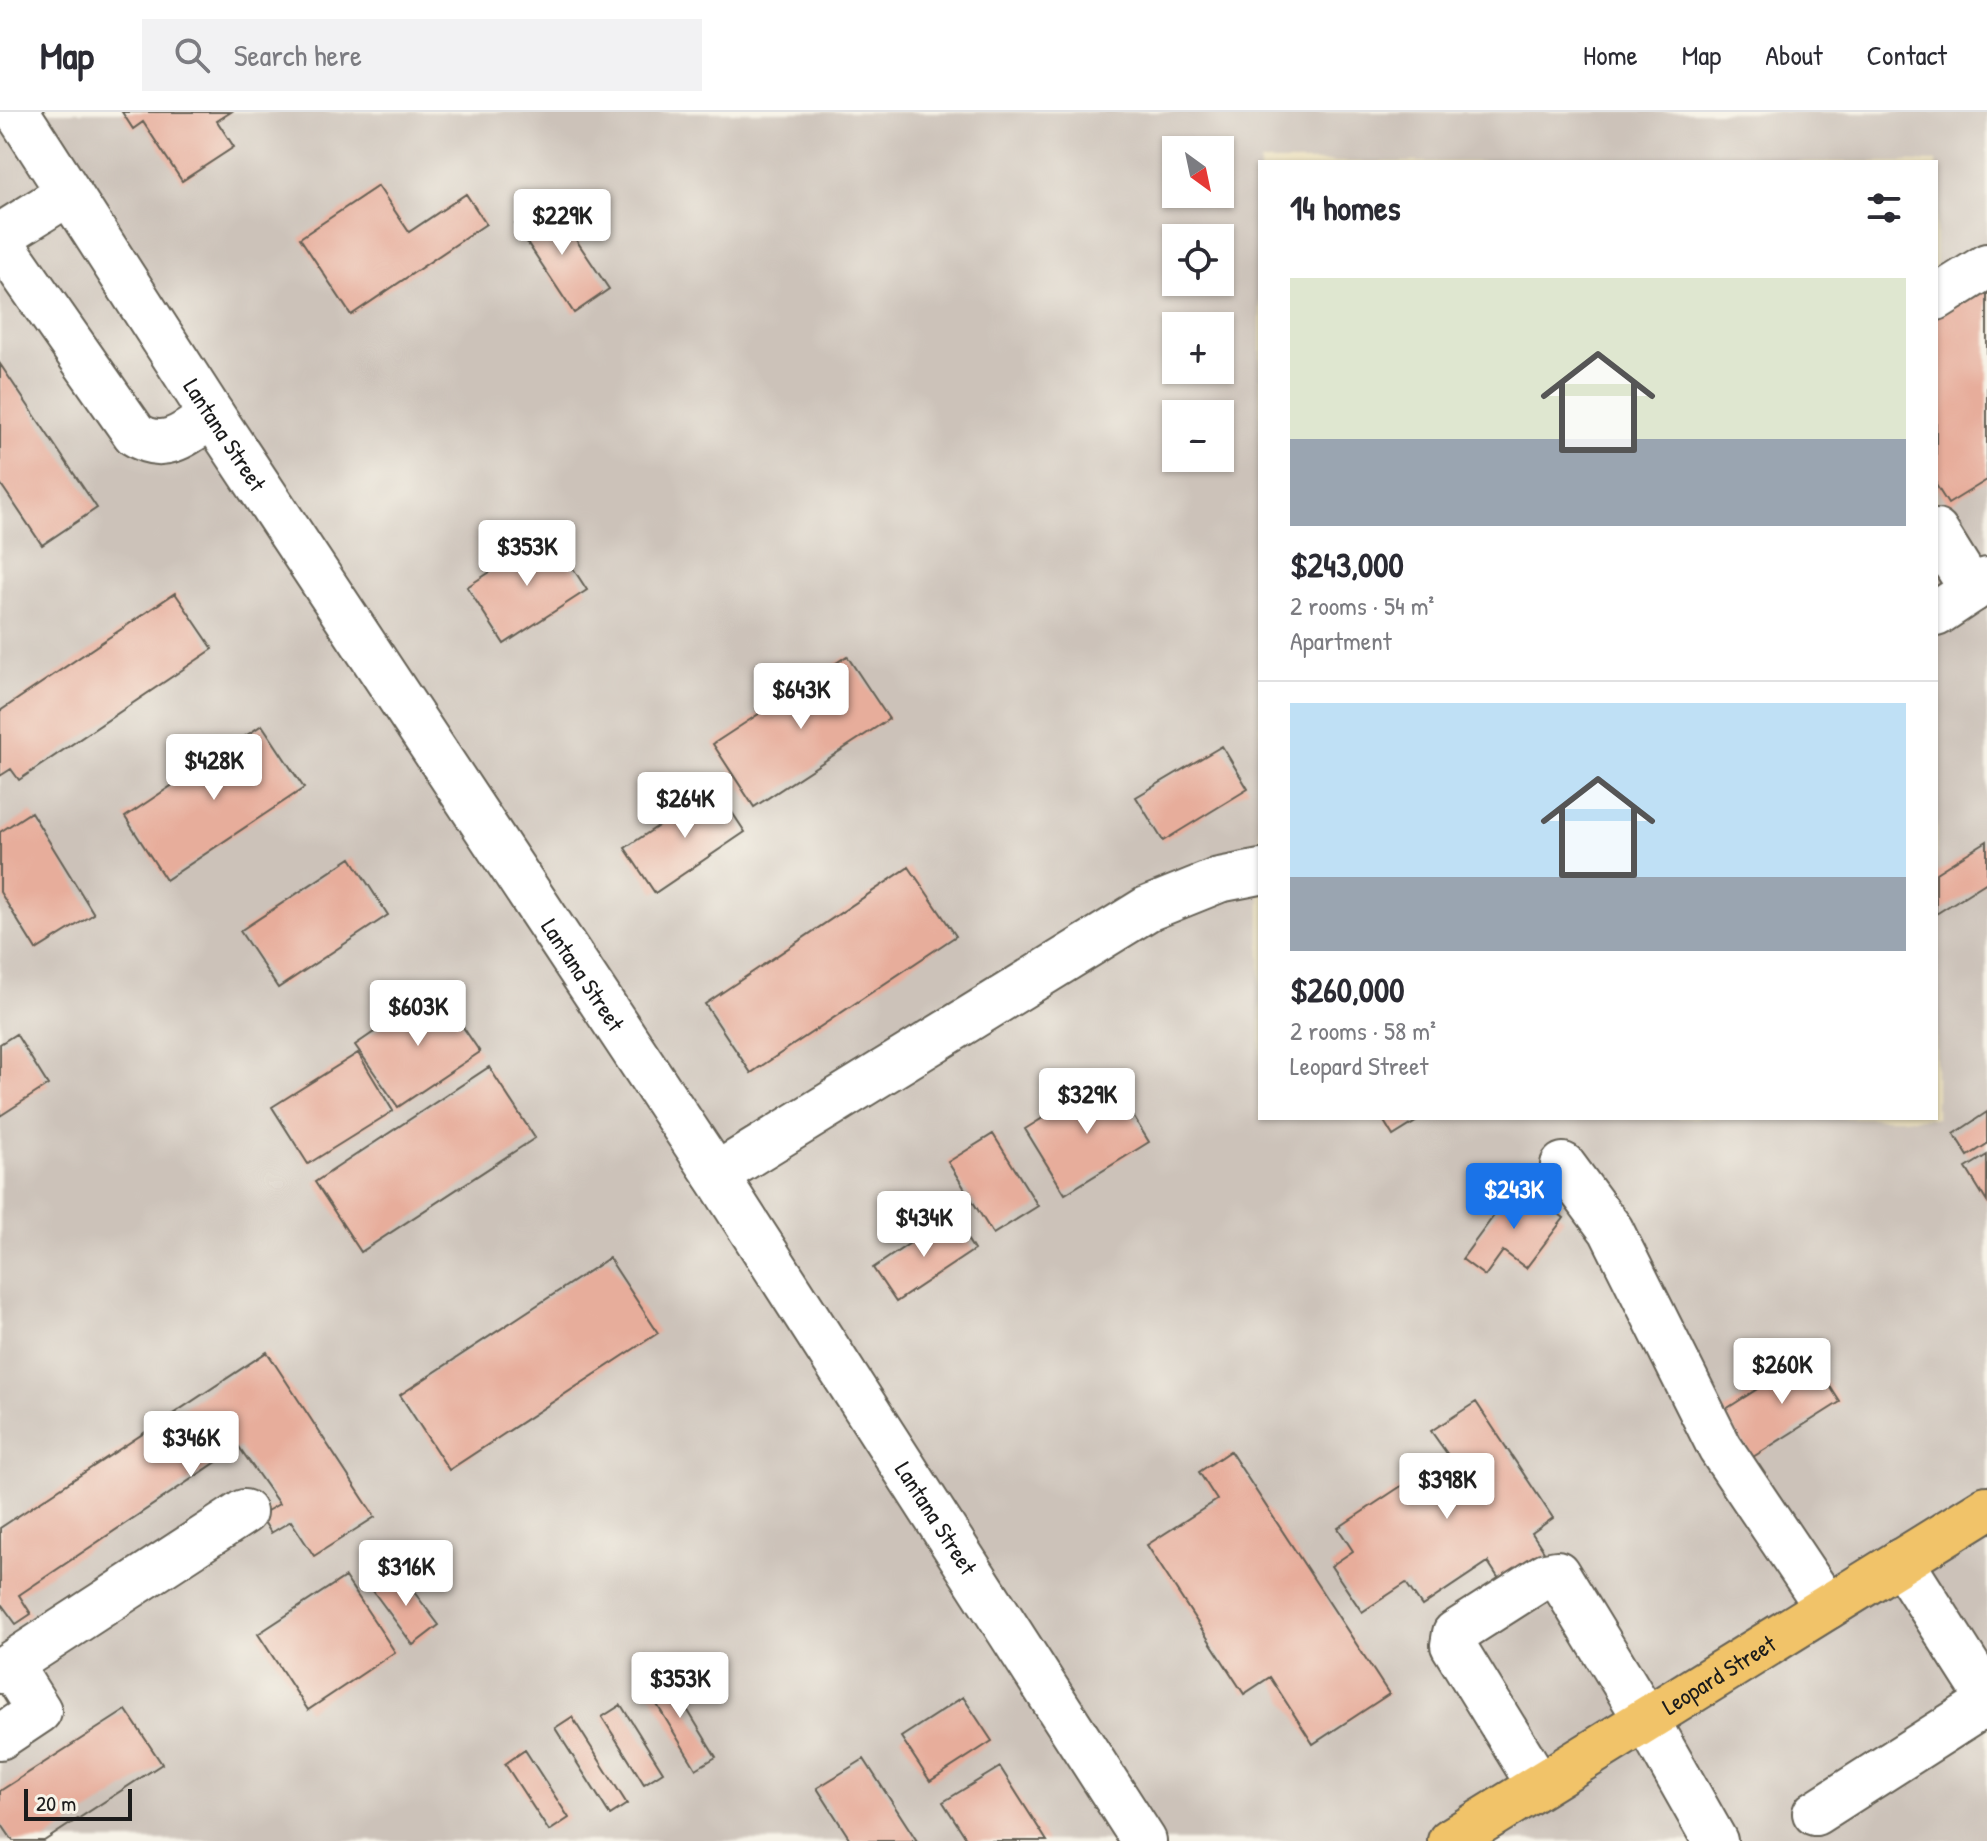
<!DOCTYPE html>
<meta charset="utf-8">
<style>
body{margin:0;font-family:"Patrick Hand",sans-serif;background:#f2f2f3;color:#2b2b33;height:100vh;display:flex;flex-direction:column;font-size:30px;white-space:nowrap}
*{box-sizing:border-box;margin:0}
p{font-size:26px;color:#7c7c81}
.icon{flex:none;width:44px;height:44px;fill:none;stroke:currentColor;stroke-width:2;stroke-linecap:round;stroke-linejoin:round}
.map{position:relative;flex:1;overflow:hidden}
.side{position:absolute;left:1258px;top:48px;width:680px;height:960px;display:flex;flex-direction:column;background:#fff;border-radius:0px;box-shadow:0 2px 6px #0004}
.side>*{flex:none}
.needle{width:52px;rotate:147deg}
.tools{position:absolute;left:1162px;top:24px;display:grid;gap:16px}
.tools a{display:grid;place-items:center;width:72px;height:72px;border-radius:0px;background:#fff;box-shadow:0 2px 6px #0004;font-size:40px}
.scale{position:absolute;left:24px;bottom:20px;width:108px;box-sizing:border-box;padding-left:8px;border:4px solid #1c1c1c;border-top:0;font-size:22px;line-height:28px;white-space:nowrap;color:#1c1c1c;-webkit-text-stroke:6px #f7f3e8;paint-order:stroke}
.price{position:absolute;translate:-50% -68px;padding:0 18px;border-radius:8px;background:#fff;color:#222;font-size:26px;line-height:52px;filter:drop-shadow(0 2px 4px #0008)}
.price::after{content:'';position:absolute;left:50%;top:48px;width:24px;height:18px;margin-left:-12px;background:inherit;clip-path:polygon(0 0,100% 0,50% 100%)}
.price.selected{background:#1a73e8;color:#fff}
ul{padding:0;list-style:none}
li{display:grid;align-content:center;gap:16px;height:424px;padding:0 32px}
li+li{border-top:2px solid #e1e1e2}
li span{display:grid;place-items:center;height:248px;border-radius:0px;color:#555}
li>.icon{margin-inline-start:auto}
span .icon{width:144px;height:144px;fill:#fffc;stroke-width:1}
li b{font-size:34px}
h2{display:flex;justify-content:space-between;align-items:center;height:96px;padding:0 32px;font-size:34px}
header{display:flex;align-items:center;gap:48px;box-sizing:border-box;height:112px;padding:0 40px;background:#fff;border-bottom:2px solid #e1e1e2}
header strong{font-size:38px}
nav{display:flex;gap:44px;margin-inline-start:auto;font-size:28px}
.search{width:560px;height:72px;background:#f2f2f3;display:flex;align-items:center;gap:20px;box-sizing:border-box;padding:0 28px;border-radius:0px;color:#7c7c81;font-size:30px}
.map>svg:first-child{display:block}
.industrial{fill:#ccc2b9;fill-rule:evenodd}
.building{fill:#e7ad9b}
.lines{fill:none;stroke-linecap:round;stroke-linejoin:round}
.minor-casing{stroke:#656155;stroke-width:48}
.major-casing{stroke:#656155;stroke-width:48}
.minor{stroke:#fff;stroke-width:44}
.major{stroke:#f1c369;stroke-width:44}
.labels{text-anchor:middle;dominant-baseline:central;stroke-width:8;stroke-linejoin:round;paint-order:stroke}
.street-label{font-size:24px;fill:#1c1c1c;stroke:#f7f3e8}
</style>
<header>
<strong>Map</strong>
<div class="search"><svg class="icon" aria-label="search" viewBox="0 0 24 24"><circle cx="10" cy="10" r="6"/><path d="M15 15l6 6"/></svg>Search here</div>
<nav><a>Home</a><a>Map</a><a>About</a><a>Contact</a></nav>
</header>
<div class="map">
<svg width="1987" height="1729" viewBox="0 0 1987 1729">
<rect width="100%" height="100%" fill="#f7f3e8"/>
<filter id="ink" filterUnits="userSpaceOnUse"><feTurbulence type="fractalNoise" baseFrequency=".0125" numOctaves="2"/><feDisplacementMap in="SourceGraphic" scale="16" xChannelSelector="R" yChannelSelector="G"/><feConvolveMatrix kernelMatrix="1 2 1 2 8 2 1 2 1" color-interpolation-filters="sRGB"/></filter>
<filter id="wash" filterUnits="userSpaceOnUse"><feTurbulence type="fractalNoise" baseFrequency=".006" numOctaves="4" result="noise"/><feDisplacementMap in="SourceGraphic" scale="32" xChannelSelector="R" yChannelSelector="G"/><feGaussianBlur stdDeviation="1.8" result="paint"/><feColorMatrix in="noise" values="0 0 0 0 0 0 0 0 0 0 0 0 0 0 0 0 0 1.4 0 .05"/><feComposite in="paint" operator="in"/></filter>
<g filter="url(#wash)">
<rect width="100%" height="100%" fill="#ece1bf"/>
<path class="industrial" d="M0,0h1987v1729h-1987zM1176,38h44v44h-44zM1260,50h676v956h-676zM1176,126h44v44h-44zM1176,214h44v44h-44zM1176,302h44v44h-44z"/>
<g id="blocks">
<path class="building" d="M122,0h109l-14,9 17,26 -52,34 -39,-59 -10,7z
M378,74l31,46 57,-38 20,30 -135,91 -51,-77z
M550,89l59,88 -35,24 -59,-89z
M1987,173v195l-39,24 -12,-19v-168z
M0,252l97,144 -55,37 -42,-62z
M550,421l37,57 -83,54 -37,-57z
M175,481l38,56 -194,131 -8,-11 -11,7v-65z
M847,544l42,63 -135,88 -41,-63z
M262,613l42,63 -138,92 -41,-63z
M1222,634l26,43 -85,52 -27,-44z
M716,676l29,44 -90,61 -30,-45z
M31,700l63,102 -58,36 -36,-58v-60z
M1987,729v41l-51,32v-41z
M351,746l37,57 -110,73 -38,-57z
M909,755l47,69 -205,137 -46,-69z
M437,877l43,63 -82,55 -43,-62z
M16,922l32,51 -48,31v-72z
M358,941l35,58 -85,53 -36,-57z
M489,955l46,71 -174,114 -46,-70z
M1109,965l40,65 -84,52 -40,-65z
M1987,1000v32l-19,12 -14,-22z
M1382,1006h40l-29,18z
M993,1022l45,72 -45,28 -45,-72z
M1987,1043v47l-21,-34z
M1518,1071l46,35 -38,50 -23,-17 -18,25 -23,-17z
M952,1103l22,35 -78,52 -23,-34z
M609,1146l49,75 -209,137 -49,-75z
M267,1240l108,165 -61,39 -23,-35 -20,12 -11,-18 19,-11 -40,-57 -220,148 12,19 -15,10 -14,-19 -2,1v-78z
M1810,1243l30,47 -87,55 -30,-46z
M1476,1290l77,116 -21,15 15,23 -44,29 -15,-23 -66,44 -16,-23 -44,29 -31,-46 22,-15 -15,-23 110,-73 -17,-24z
M1230,1339l159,243 -76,50 -43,-67 -26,17 -97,-149 70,-45 -18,-28z
M398,1459l41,54 -26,20 -40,-54z
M345,1465l50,75 -87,58 -50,-76z
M664,1559l52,86 -20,12 -52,-86z
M963,1585l29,44 -62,40 -29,-44z
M621,1593l42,67 -19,12 -42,-67z
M126,1598l36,54 -118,77h-31l-13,-19v-31z
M572,1605l55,87 -17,11 -55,-87z
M525,1638l44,68 -20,13 -44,-67z
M864,1647l53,82h-66l-34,-53z
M1000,1655l47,74h-79l-25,-39z"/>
</g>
</g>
<g filter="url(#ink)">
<use href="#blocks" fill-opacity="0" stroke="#656155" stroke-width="2"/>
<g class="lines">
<defs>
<g id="minor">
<path id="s1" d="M17,0l195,303 504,760 428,666"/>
<path d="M0,124l69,-43"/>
<path d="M0,129l135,193c30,20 52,-1 77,-19"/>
<path d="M1936,186l51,-32"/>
<path d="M1936,420l36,58"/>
<path d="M1936,502l51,-34"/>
<path d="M1563,1053l48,65 109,218 107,159"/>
<path d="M716,1063l431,-266 72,-29 41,-8"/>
<path d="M1901,1449l86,135"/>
<path d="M0,1559l244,-159"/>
<path d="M0,1625l39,-26 -29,-46"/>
<path d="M1539,1673l-86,-140 2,-12 91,-58 11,-2 89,146 69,122"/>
<path d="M1815,1701l172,-110"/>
</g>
<g id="major">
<path id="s2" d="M1450,1729l537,-333"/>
</g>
</defs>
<use href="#minor" class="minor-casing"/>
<use href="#major" class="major-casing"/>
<use href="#minor" class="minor"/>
<use href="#major" class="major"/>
</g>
</g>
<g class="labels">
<g class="street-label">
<text stroke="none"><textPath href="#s1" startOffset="384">Lantana Street</textPath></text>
<text stroke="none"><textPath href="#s1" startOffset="1032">Lantana Street</textPath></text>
<text stroke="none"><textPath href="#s1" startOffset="1680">Lantana Street</textPath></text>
<text stroke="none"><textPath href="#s2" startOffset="316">Leopard Street</textPath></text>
</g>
</g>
</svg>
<div class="tools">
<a><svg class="needle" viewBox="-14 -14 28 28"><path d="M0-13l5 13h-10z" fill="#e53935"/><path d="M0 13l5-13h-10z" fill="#7c7c81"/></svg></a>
<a><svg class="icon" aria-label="locate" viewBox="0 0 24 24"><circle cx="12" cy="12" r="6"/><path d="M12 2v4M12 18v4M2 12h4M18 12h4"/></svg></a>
<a>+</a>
<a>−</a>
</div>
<div class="scale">20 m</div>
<b class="price" style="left:562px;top:145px">$229K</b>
<b class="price" style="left:527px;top:476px">$353K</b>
<b class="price" style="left:801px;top:619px">$643K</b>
<b class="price" style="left:214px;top:690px">$428K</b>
<b class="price" style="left:685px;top:728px">$264K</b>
<b class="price" style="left:418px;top:936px">$603K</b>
<b class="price" style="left:1087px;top:1024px">$329K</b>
<b class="price selected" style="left:1514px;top:1119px">$243K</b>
<b class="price" style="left:924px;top:1147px">$434K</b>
<b class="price" style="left:1782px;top:1294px">$260K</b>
<b class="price" style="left:191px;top:1367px">$346K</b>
<b class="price" style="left:1447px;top:1409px">$398K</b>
<b class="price" style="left:406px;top:1496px">$316K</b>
<b class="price" style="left:680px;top:1608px">$353K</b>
<section class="side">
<h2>14 homes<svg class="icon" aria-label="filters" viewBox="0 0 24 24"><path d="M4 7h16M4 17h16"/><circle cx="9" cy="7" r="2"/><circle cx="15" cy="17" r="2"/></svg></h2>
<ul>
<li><span style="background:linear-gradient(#dfe7d0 65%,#9aa5b1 0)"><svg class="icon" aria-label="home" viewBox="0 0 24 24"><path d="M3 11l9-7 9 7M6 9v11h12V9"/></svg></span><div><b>$243,000</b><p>2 rooms · 54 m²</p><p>Apartment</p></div></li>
<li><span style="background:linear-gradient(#bfe0f5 70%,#9aa5b1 0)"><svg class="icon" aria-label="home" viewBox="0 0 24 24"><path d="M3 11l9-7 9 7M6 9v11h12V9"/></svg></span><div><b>$260,000</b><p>2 rooms · 58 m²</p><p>Leopard Street</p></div></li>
</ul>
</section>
</div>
